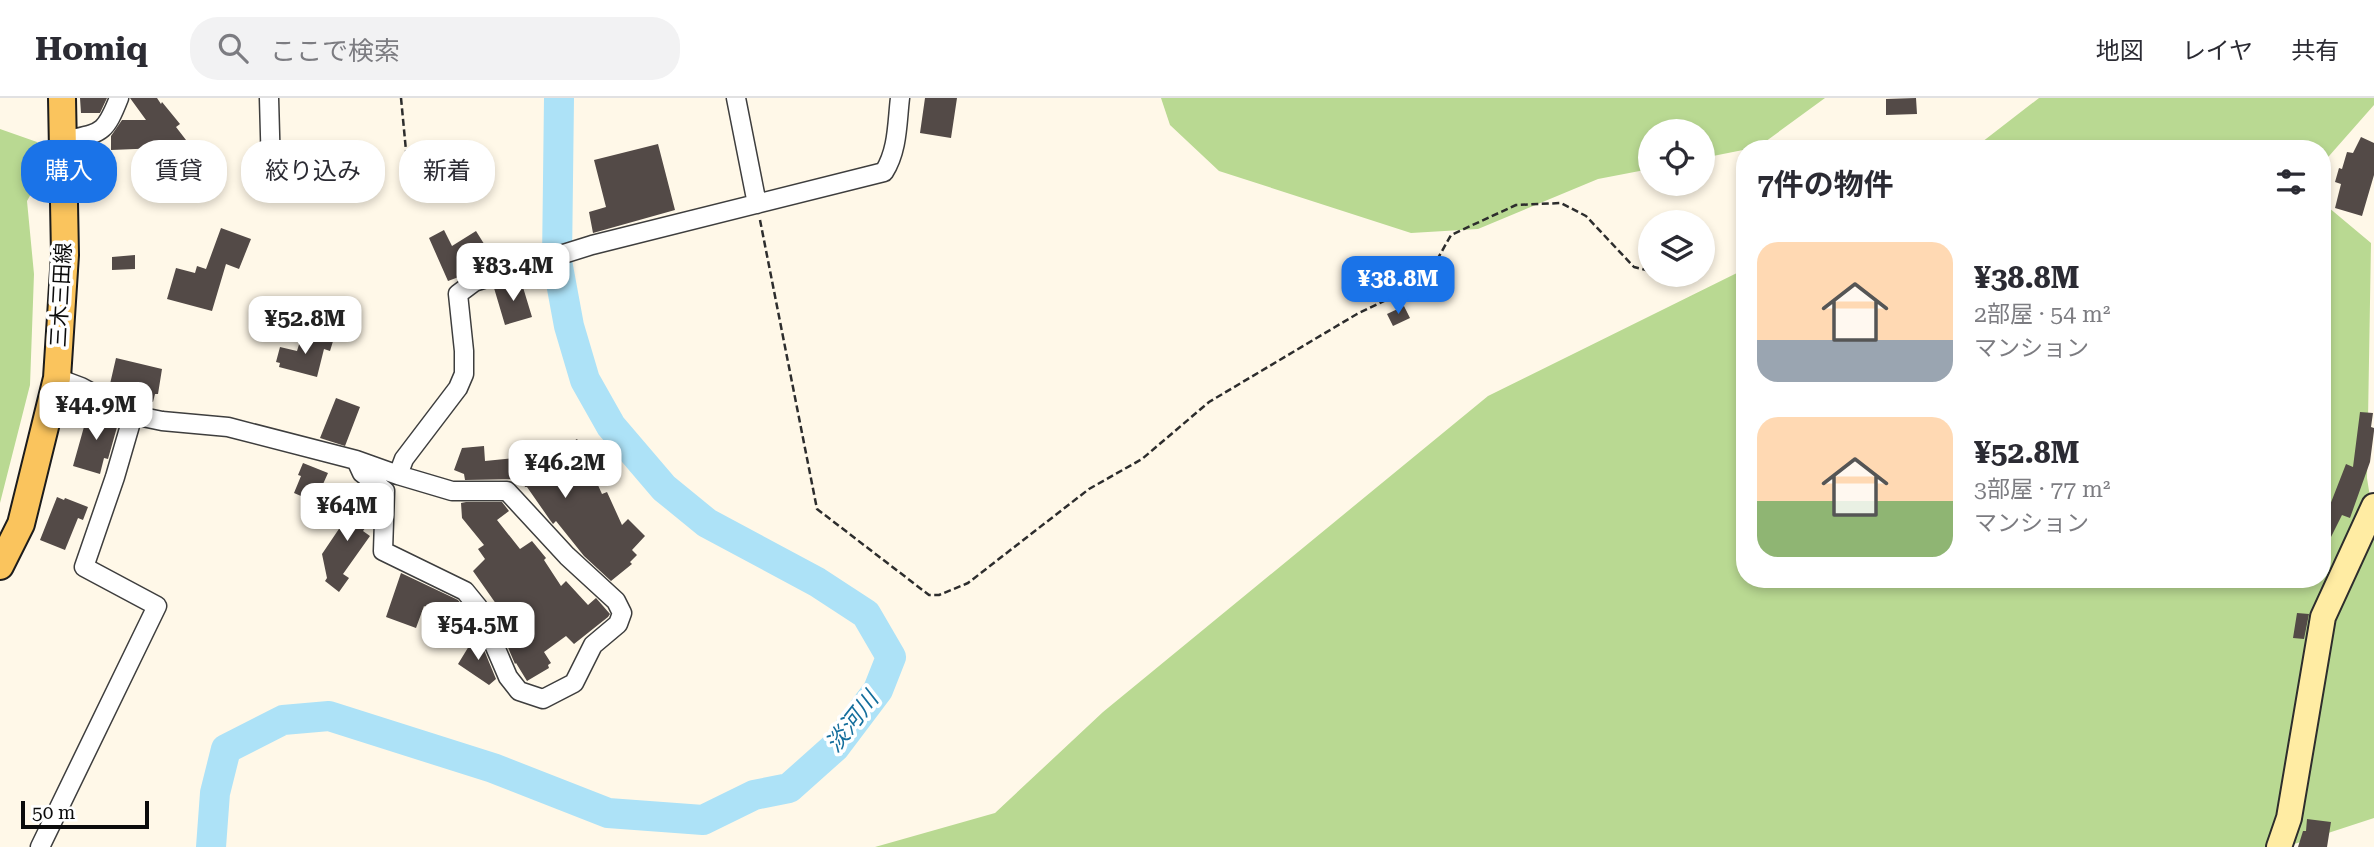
<!DOCTYPE html>
<html lang="ja">
<meta charset="utf-8">
<style>
body{margin:0;font-family:"Roboto Serif","Noto Sans JP",serif;background:#f2f2f3;color:#2b2b33;height:100vh;display:flex;flex-direction:column;font-size:26px;white-space:nowrap}
*{box-sizing:border-box;margin:0}
p{font-size:23px;color:#7c7c81}
.icon{flex:none;width:38px;height:38px;fill:none;stroke:currentColor;stroke-width:2;stroke-linecap:round;stroke-linejoin:round}
.map{position:relative;flex:1;overflow:hidden}
.details{position:absolute;left:1736px;top:42px;width:595px;height:448px;display:flex;flex-direction:column;background:#fff;border-radius:28px;box-shadow:0 4px 10px #0003}
.details>*{flex:none}
.banner{position:absolute;left:21px;top:42px;width:665px;height:63px;display:flex;gap:14px}
.buttons{position:absolute;left:1638px;top:21px;display:grid;gap:14px}
.buttons a{display:grid;place-items:center;width:77px;height:77px;border-radius:50%;background:#fff;box-shadow:0 4px 10px #0003;font-size:35px}
.scale{position:absolute;left:21px;bottom:18px;width:128px;box-sizing:border-box;padding-left:7px;border:4px solid #0b0b0b;border-top:0;font-size:19px;line-height:24px;white-space:nowrap;color:#0b0b0b;-webkit-text-stroke:5px #fff;paint-order:stroke}
.price{position:absolute;translate:-50% -60px;padding:0 16px;border-radius:14px;background:#fff;color:#222;font-size:23px;line-height:46px;filter:drop-shadow(0 2px 4px #0008)}
.price::after{content:'';position:absolute;left:50%;top:42px;width:21px;height:16px;margin-left:-10px;background:inherit;clip-path:polygon(0 0,100% 0,50% 100%)}
.price.active{background:#1a73e8;color:#fff}
ul{padding:0;list-style:none}
li{display:flex;align-items:center;gap:21px;height:175px;padding:0 21px}
li span{display:grid;place-items:center;flex:none;width:196px;height:140px;border-radius:21px;color:#555}
li>.icon{margin-inline-start:auto}
span .icon{width:84px;height:84px;fill:#fffc;stroke-width:1}
li b{font-size:30px}
h2{display:flex;justify-content:space-between;align-items:center;height:84px;padding:0 21px;font-size:30px}
.pill{padding:0 24px;border-radius:28px;background:#fff;box-shadow:0 4px 10px #0003;font-size:24px;line-height:63px}
.pill.active{background:#1a73e8;color:#fff}
header{display:flex;align-items:center;gap:42px;box-sizing:border-box;height:98px;padding:0 35px;background:#fff;border-bottom:2px solid #e1e1e2}
header strong{font-size:33px}
nav{display:flex;gap:38px;margin-inline-start:auto;font-size:24px}
.search{width:490px;height:63px;background:#f2f2f3;display:flex;align-items:center;gap:18px;box-sizing:border-box;padding:0 24px;border-radius:28px;color:#7c7c81;font-size:26px}
.map>svg:first-child{display:block}
.forest{fill:#b9d992}
.lines{fill:none;stroke-linecap:round;stroke-linejoin:round}
.river{stroke:#ade2f7;stroke-width:30}
.building{fill:#534a47}
.street-casing{stroke:#3e3e3e;stroke-width:21}
.secondary-casing{stroke:#2d2d2d;stroke-width:28}
.primary-casing{stroke:#1c1c1c;stroke-width:30}
.path{stroke:#2d2d2d;stroke-width:2.5;stroke-dasharray:7 3.5;stroke-linecap:butt}
.street{stroke:#fff;stroke-width:18}
.secondary{stroke:#ffeca3;stroke-width:24}
.primary{stroke:#fac45d;stroke-width:26}
.labels{text-anchor:middle;dominant-baseline:central;stroke-width:7;stroke-linejoin:round;paint-order:stroke}
.street-label{font-size:21px;fill:#0b0b0b;stroke:#fff}
.water-label{font-size:23px;font-style:italic;fill:#146e9c;stroke:#fff}
</style>
<header>
<strong>Homiq</strong>
<div class="search"><svg class="icon" aria-label="search" viewBox="0 0 24 24"><circle cx="10" cy="10" r="6"/><path d="M15 15l6 6"/></svg>ここで検索</div>
<nav><a>地図</a><a>レイヤ</a><a>共有</a></nav>
</header>
<div class="map">
<svg width="2374" height="749" viewBox="0 0 2374 749">
<rect width="100%" height="100%" fill="#fff8e8"/>
<path class="forest" d="M1161,0h664l-67,49 -55,11v-27h-53v38l-52,10 -120,50 -67,4 -192,-62 -49,-46z
M2039,0h335v7l-52,59v-15h-349z
M0,31l37,13 8,10 -5,26 -13,23 7,73 -4,111 -30,118z
M2322,104l49,41 -4,235 7,45v295l-89,29h-1410l120,-34 108,-101 385,-316 257,-127v310h577z"/>
<g class="lines">
<path class="river" d="M211,749l4,-54 11,-44 57,-29 46,-4 164,52 115,45 95,7 51,-25 35,-7 46,-41 43,-57 13,-33 -25,-43 -49,-32 -110,-59 -43,-35 -53,-62 -26,-46 -16,-54 -12,-65 2,-163"/>
</g>
<path class="building" d="M80,0h27l-7,15h-19z
M130,0h27l4,6 1,-2 18,22 -4,3 10,13 -20,16 -6,-8 -49,2v-14l11,-16h24z
M925,0h32l-6,40 -31,-5z
M1916,0l1,16 -31,1v-16z
M2361,39l13,6v32l-12,41 -27,-8 6,-24 -6,-2 4,-14 3,1 5,-17 6,1z
M658,46l17,66 -82,23 -4,-21 17,-5 -12,-47z
M221,130l30,11 -12,30 -13,-5 -14,47 -45,-12 9,-31 19,5 2,-7 9,3z
M444,132l8,16 24,-15 20,32 -48,18 -19,-43z
M135,157v14l-23,1v-13z
M516,183l1,4 5,-1 10,33 -27,8 -11,-37z
M1404,208l6,12 -17,8 -6,-12z
M315,236l19,4 -4,13 -6,-2 -7,28 -38,-10 1,-4 -4,-1 4,-15 17,4 4,-13 13,3z
M116,260l46,11 -4,25h-3l-2,8 -6,-2 -2,5 -13,-3 -2,-1 3,-11 -23,-6z
M336,300l24,9 -15,39 -25,-8z
M89,311l30,11 -11,39 -4,-1 -4,16 -27,-8z
M2360,314l13,1 -2,14 3,1v3l-4,31 -20,56 -8,-3 -20,40v-54l8,4 16,-41 7,3z
M577,341l13,21 -3,1 15,33 5,-2 15,33 6,-6 17,17 -13,14 5,5 -7,7 2,2 -21,17 -27,-25 -28,-35 -3,3 -3,-4 -23,-33h-2l-3,-8 -57,1 -1,-6 -10,-4 8,-22 22,-2 1,15 31,-3 -1,-3 33,-10 4,10z
M303,365l25,10 -13,29 -21,-9 7,-17 -3,-1z
M366,396l7,5 -3,11 3,2v5l-10,14 7,5 -27,38 6,4 -10,14 -14,-11 2,-3 -5,-24 25,-37 -3,-2z
M57,399l7,3 1,-2 23,9 -5,13 -5,-2 -13,32 -25,-10z
M466,404h36l7,9 -12,9 23,29 12,-8 14,17 -2,2 17,26 5,-5 22,24 8,-7 14,16 -2,3 -34,27 -8,-8 -22,16 7,11 -3,2 1,3 -22,13 -11,-18 -1,1 -17,-40 22,14 -47,-67 12,-12 -7,-10 6,-4 -22,-27 -1,-15z
M401,475l57,27 10,13 -9,14 -35,-21 -8,22 -30,-11z
M2297,515l12,1 -5,25 -11,-1z
M477,535l19,46 -7,6 -31,-21z
M2307,721l24,3 -4,25h-29l5,-16h3z"/>
<g class="lines">
<defs>
<path id="street" d="M269,0l2,72
M736,0l21,106
M63,43c38,-9 41,-5 56,-43
M57,280l24,9 52,28 29,6 66,6 128,33 42,15 6,-16 54,-71 6,-14v-23l-6,-57 16,-12 118,-37 292,-73c14,-22 13,-49 16,-74
M356,362l6,13 23,18 -2,60 82,40 13,16 30,70 11,14 24,8 31,-16 19,-38 25,-21 4,-11 -6,-12 -49,-45 -60,-65h-55l-54,-16
M40,749l117,-241 -73,-39 31,-90 18,-62"/>
<path id="secondary" d="M2279,749l10,-29 34,-201 51,-111"/>
<path id="primary" d="M0,468l21,-42 36,-146 8,-123 -3,-157"/>
</defs>
<use href="#street" class="street-casing"/>
<use href="#secondary" class="secondary-casing"/>
<use href="#primary" class="primary-casing"/>
<path class="path" d="M401,0l8,84
M760,122l57,289 112,86h10l29,-12 121,-94 53,-30 67,-57 148,-88 56,-27 20,-20 18,-32 65,-30 45,-2 25,13 48,51 16,4"/>
<use href="#street" class="street"/>
<use href="#secondary" class="secondary"/>
<use href="#primary" class="primary"/>
</g>
<g class="labels">
<g class="street-label">
<text transform="translate(61 197) rotate(-87)">三木三田線</text>
</g>
<g class="water-label">
<text transform="translate(852 624) rotate(-52)">淡河川</text>
</g>
</g>
</svg>
<div class="buttons">
<a><svg class="icon" aria-label="locate" viewBox="0 0 24 24"><circle cx="12" cy="12" r="6"/><path d="M12 2v4M12 18v4M2 12h4M18 12h4"/></svg></a>
<a><svg class="icon" aria-label="layers" viewBox="0 0 24 24"><path d="M12 4l9 5-9 5-9-5zM3 14l9 5 9-5"/></svg></a>
</div>
<div class="scale">50 m</div>
<b class="price" style="left:513px;top:205px">¥83.4M</b>
<b class="price active" style="left:1398px;top:218px">¥38.8M</b>
<b class="price" style="left:305px;top:258px">¥52.8M</b>
<b class="price" style="left:96px;top:344px">¥44.9M</b>
<b class="price" style="left:565px;top:402px">¥46.2M</b>
<b class="price" style="left:347px;top:445px">¥64M</b>
<b class="price" style="left:478px;top:564px">¥54.5M</b>
<div class="banner">
<a class="pill active">購入</a>
<a class="pill">賃貸</a>
<a class="pill">絞り込み</a>
<a class="pill">新着</a>
</div>
<section class="details">
<h2>7件の物件<svg class="icon" aria-label="filters" viewBox="0 0 24 24"><path d="M4 7h16M4 17h16"/><circle cx="9" cy="7" r="2"/><circle cx="15" cy="17" r="2"/></svg></h2>
<ul>
<li><span style="background:linear-gradient(#ffd9b3 70%,#9aa5b1 0)"><svg class="icon" aria-label="home" viewBox="0 0 24 24"><path d="M3 11l9-7 9 7M6 9v11h12V9"/></svg></span><div><b>¥38.8M</b><p>2部屋 · 54 m²</p><p>マンション</p></div></li>
<li><span style="background:linear-gradient(#ffd9b3 60%,#8fb573 0)"><svg class="icon" aria-label="home" viewBox="0 0 24 24"><path d="M3 11l9-7 9 7M6 9v11h12V9"/></svg></span><div><b>¥52.8M</b><p>3部屋 · 77 m²</p><p>マンション</p></div></li>
</ul>
</section>
</div>
